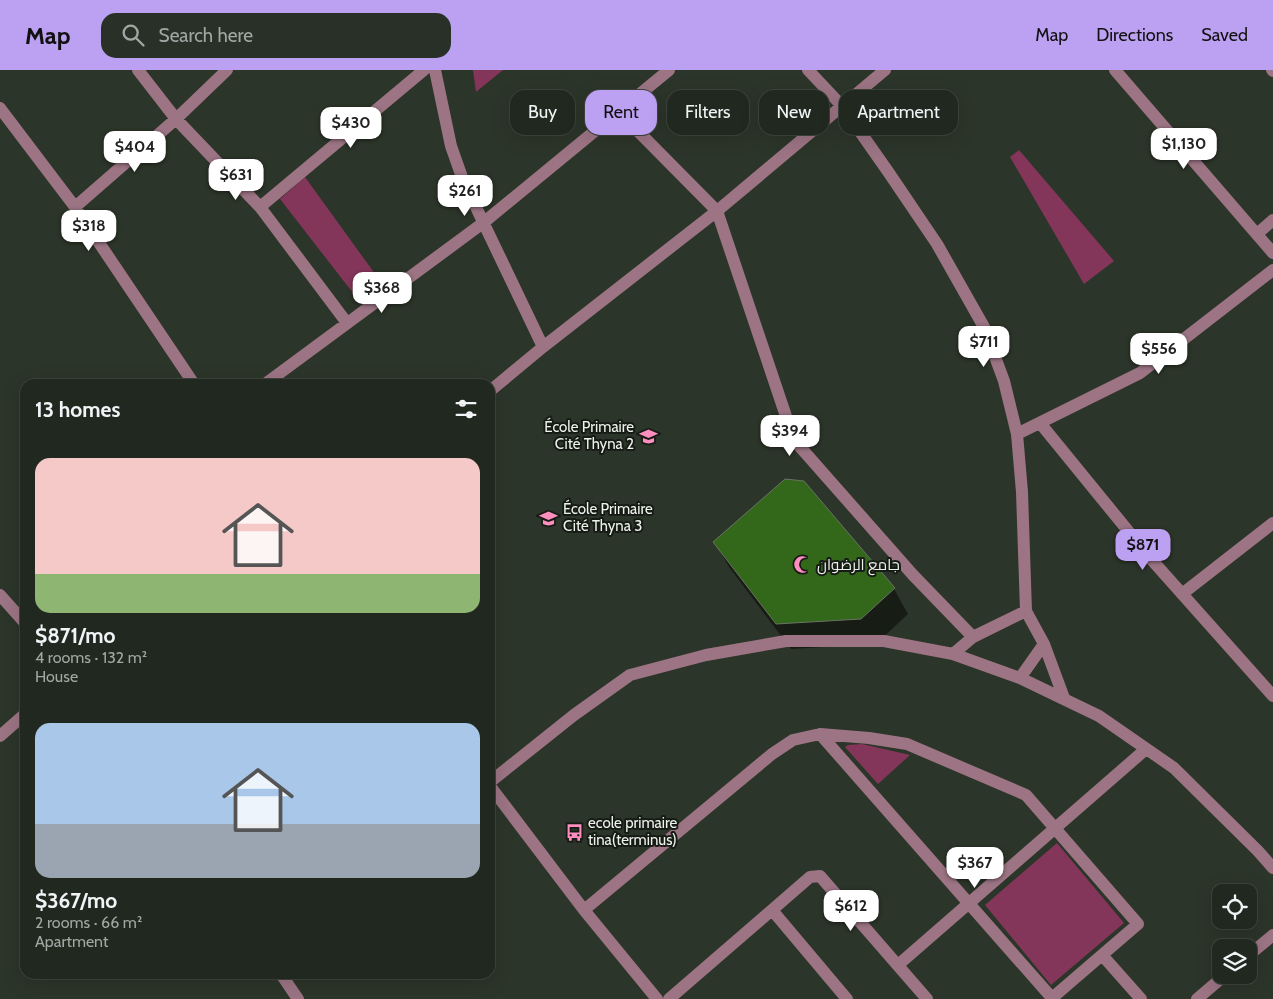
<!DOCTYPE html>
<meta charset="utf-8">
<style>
body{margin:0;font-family:Cabin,Cairo,sans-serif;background:#293028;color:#f1f3f6;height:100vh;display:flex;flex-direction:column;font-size:19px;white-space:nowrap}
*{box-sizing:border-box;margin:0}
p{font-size:16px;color:#a2a6a4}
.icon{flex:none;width:28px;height:28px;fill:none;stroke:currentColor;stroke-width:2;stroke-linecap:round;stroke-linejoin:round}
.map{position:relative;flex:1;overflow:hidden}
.details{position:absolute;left:20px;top:309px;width:475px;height:600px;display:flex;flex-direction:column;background:#21281f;border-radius:15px;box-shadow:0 5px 20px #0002,0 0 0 1px #3e443d}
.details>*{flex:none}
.guide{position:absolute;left:510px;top:20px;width:475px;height:45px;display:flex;gap:10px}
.tools{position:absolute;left:1212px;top:814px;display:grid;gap:10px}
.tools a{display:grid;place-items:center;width:45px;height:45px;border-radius:10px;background:#21281f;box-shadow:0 5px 20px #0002,0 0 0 1px #3e443d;font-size:25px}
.price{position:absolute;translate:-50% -42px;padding:0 11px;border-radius:10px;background:#fff;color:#222;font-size:16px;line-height:32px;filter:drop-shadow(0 1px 2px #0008)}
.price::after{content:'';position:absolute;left:50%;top:30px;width:15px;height:11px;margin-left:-8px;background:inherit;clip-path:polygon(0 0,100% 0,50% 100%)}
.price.current{background:#bca0f2;color:#111}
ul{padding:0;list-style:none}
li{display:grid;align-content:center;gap:10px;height:265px;padding:0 15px}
li span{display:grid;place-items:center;height:155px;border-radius:15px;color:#555}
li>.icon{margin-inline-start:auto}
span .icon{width:90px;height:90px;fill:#fffc;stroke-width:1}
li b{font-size:21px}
h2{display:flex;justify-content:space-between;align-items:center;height:60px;padding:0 15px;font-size:21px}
.pill{padding:0 18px;border-radius:15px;background:#21281f;box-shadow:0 5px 20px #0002,0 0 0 1px #3e443d;font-size:18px;line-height:45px}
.pill.current{background:#bca0f2;color:#111}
header{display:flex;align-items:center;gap:30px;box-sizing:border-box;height:70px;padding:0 25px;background:#bca0f2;color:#111}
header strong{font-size:24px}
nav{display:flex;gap:28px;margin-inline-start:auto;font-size:18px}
.search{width:350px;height:45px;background:#293028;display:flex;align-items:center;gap:12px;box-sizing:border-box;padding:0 18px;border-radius:15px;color:#a2a6a4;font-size:19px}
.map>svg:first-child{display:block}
.green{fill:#84365a}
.shadow{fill:#0007}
.building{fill:#33681b;stroke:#697365}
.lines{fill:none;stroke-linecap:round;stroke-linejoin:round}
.minor{stroke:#9c7484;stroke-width:12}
.labels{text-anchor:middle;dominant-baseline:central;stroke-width:4;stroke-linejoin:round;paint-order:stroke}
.poi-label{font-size:15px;fill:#edf3eb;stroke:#171b16;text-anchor:start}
</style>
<header>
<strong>Map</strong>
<div class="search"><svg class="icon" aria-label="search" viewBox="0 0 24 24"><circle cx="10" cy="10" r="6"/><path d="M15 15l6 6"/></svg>Search here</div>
<nav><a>Map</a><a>Directions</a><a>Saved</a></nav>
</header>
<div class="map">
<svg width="1273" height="929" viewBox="0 0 1273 929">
<rect width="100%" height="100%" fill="#2c3529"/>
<path class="green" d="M473,0h30l-27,22z
M1019,80l95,111 -30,23 -74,-127z
M305,107l78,108 -23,17 -80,-103z
M862,674l48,11 -32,29 -33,-37 3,-2z
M1057,773l67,80 -73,62 -66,-80z"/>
<path class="shadow" d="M715,472l179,47 14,25 -32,30 -85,5 -62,-82z"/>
<path class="building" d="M785,409l19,2 91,107 -34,31 -85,5 -63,-82z"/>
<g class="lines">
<path class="minor" d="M138,0l38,49 84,88 87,116
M435,0l16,76 12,34 80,167
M808,0l34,36 47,67 48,71 47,83 20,54 13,53 5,58 4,119 18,33 20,54
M1115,0l158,183
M1272,0l1,1
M0,38l75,99 119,177
M618,41l99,100 77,229 119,135 60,62
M75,137l101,-88 51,-49
M260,137l164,-137
M1257,164l16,-14
M265,314l218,-161 186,-153
M490,321l53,-44 174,-136 168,-141
M1040,353l111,136 122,137
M1017,364l123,-61 133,-103
M1182,524l91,-71
M0,525l25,28
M953,584l20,-17 53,-26
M1020,608l24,-34
M0,666l25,-22
M490,712l84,-67 56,-40 76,-20 80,-14h98l69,13 67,24 79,38 75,52 84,83 15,17
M490,716l94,124 73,89
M584,840l188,-156 21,-14 27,-6 49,4 38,6 119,51 112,129 -86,74 -232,-264
M772,840l38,-33 10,-1 107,123
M1102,885l39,44
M1249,885l24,-20
M898,895l248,-216
M281,904l17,25
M669,929l103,-89 75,89
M1197,929l28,-24"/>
</g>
<defs>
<symbol id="school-bare" viewBox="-9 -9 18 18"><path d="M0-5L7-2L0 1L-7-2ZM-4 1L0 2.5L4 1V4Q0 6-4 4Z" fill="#fd8ebe" stroke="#171b16" stroke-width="2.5" paint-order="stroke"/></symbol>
<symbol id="mosque-bare" viewBox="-9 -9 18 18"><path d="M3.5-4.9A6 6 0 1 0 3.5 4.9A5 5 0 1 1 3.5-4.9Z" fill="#fd8ebe" stroke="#171b16" stroke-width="2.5" paint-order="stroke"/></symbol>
<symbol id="bus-bare" viewBox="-9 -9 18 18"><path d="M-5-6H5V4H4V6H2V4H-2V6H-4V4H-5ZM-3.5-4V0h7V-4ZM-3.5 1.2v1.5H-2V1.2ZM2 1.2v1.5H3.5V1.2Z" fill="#fd8ebe" stroke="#171b16" stroke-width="2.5" paint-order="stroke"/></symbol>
</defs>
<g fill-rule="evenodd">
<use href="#school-bare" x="636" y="354" width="25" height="25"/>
<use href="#school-bare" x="536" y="436" width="25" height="25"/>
<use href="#mosque-bare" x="790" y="482" width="25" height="25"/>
<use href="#bus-bare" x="562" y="750" width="25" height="25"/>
</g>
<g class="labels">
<g class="poi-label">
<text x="634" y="357" text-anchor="end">École Primaire<tspan x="634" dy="17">Cité Thyna 2</tspan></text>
<text x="563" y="439">École Primaire<tspan x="563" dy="17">Cité Thyna 3</tspan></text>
<text x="817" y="495">جامع الرضوان</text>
<text x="588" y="753">ecole primaire<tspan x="588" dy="17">tina(terminus)</tspan></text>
</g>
</g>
</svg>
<div class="tools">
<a><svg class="icon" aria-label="locate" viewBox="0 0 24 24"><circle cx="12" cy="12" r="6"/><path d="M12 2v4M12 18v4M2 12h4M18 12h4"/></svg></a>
<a><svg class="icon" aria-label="layers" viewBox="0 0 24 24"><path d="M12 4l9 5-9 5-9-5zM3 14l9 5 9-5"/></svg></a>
</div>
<b class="price" style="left:351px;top:79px">$430</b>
<b class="price" style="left:1184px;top:100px">$1,130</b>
<b class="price" style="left:135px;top:103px">$404</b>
<b class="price" style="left:236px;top:131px">$631</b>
<b class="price" style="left:465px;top:147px">$261</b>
<b class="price" style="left:89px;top:182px">$318</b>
<b class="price" style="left:382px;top:244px">$368</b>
<b class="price" style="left:984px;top:298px">$711</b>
<b class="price" style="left:1159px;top:305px">$556</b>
<b class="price" style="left:790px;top:387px">$394</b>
<b class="price current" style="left:1143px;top:501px">$871</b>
<b class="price" style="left:975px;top:819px">$367</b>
<b class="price" style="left:851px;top:862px">$612</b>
<div class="guide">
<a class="pill">Buy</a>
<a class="pill current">Rent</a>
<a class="pill">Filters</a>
<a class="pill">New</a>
<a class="pill">Apartment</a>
</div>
<section class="details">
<h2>13 homes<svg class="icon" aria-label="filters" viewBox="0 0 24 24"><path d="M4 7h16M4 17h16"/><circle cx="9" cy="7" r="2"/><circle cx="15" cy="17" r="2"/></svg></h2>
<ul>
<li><span style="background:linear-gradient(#f6c9c9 75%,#8fb573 0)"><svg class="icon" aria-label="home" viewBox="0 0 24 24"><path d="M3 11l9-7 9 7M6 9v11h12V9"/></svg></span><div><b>$871/mo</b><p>4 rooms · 132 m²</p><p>House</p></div></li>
<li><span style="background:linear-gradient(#a9c7e8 65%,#9aa5b1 0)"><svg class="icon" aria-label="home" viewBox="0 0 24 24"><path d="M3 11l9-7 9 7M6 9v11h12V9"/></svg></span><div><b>$367/mo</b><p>2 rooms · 66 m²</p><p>Apartment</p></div></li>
</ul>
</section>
</div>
